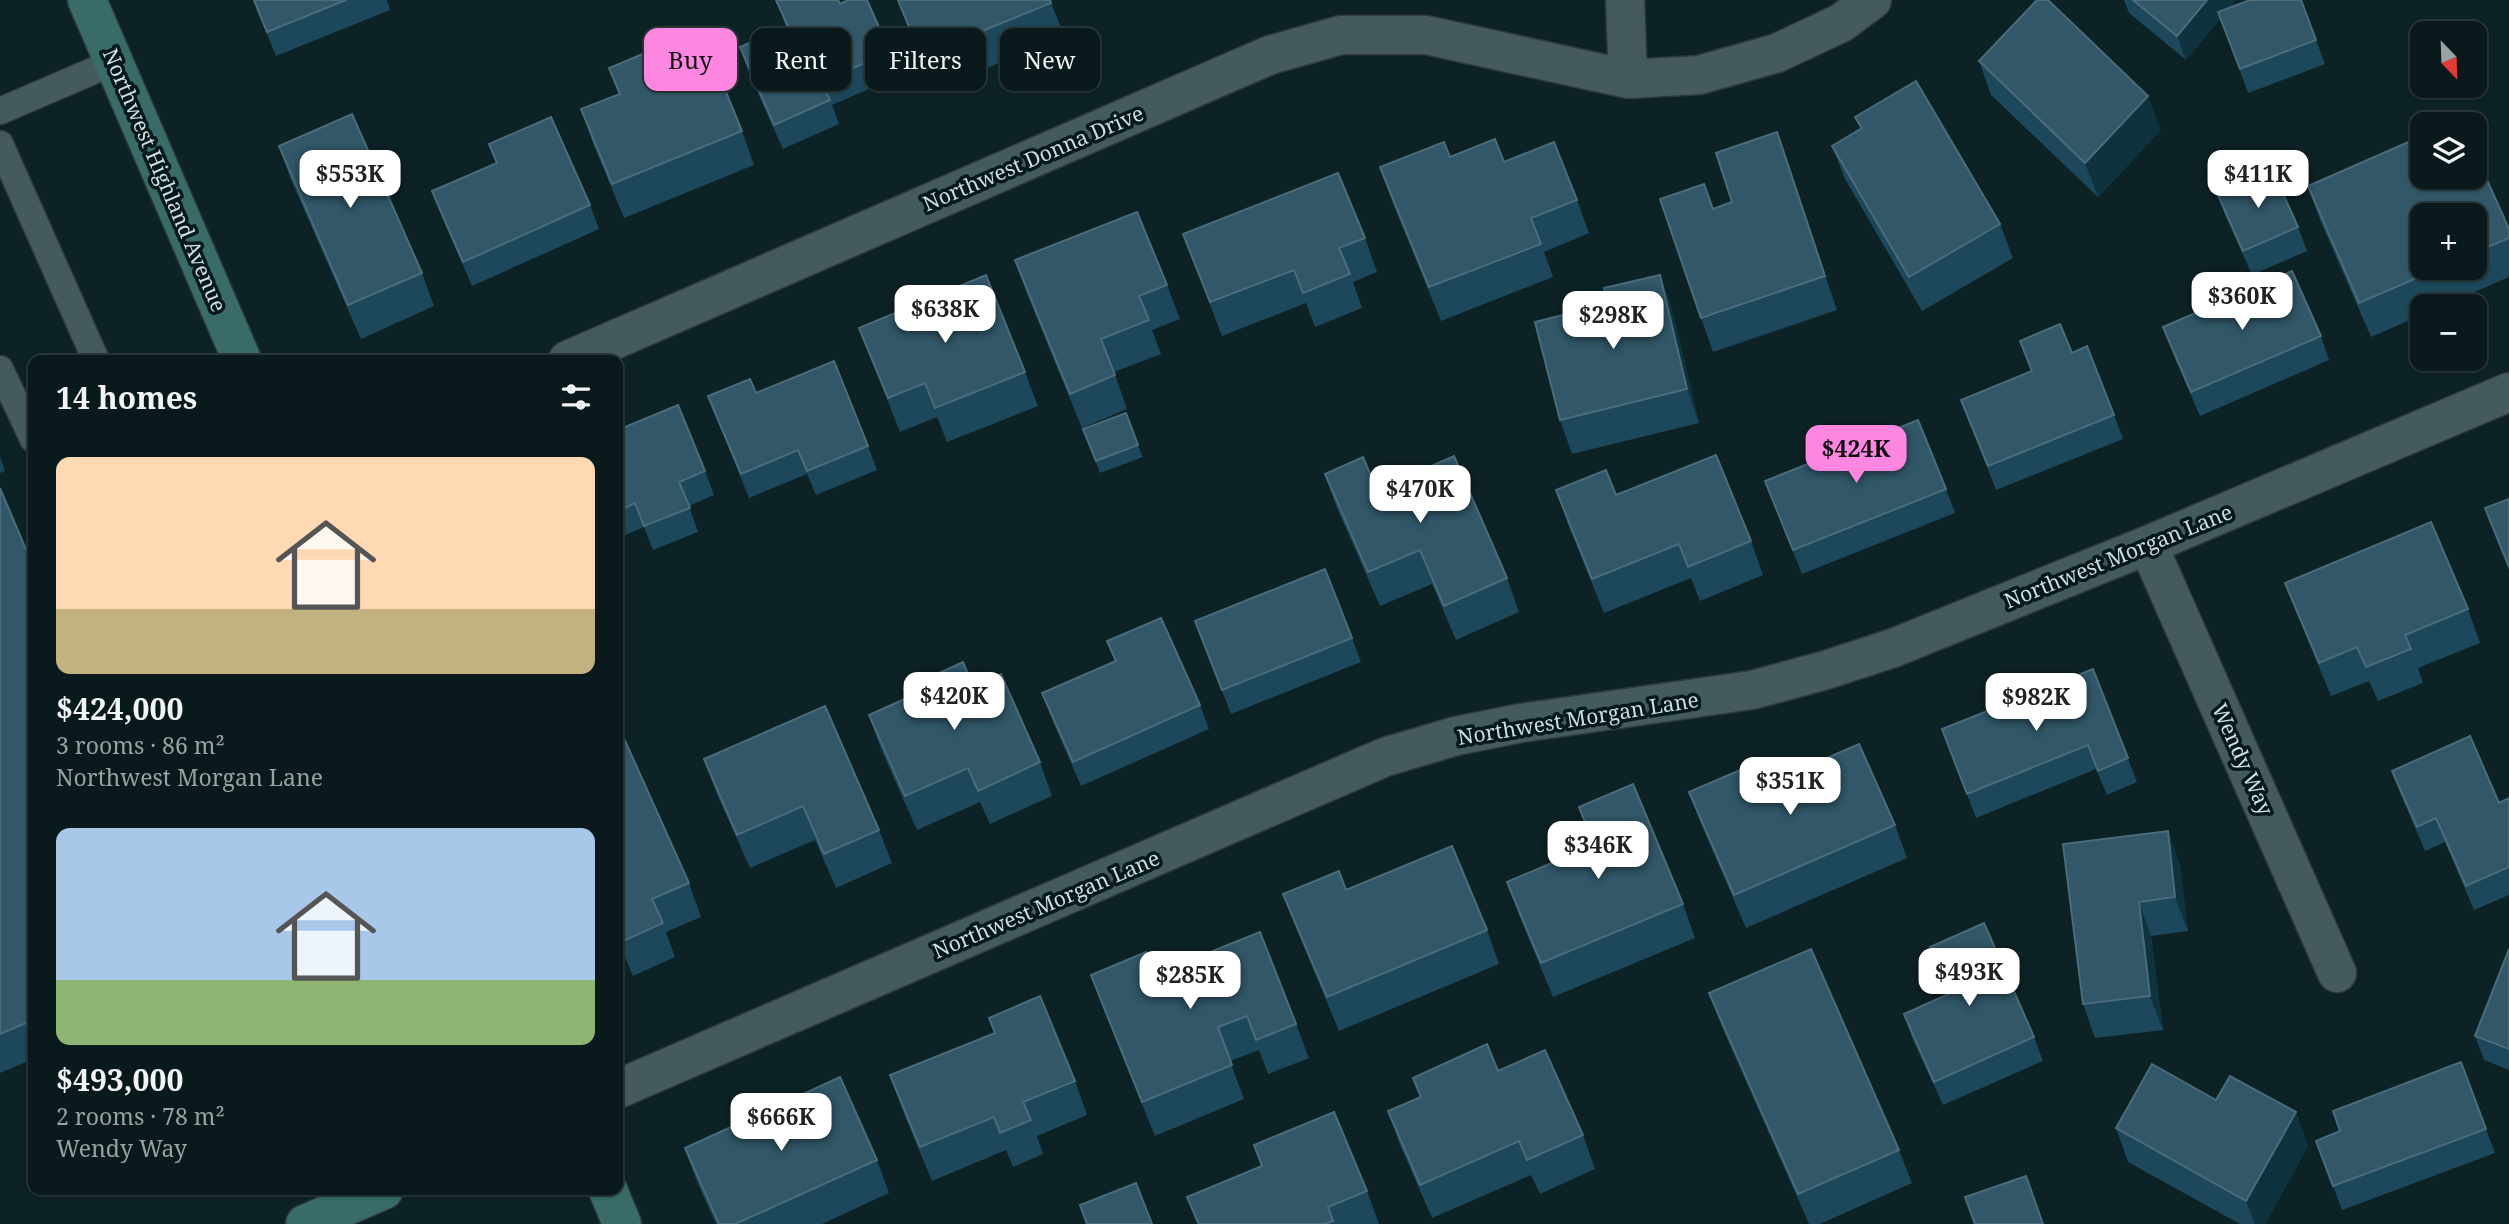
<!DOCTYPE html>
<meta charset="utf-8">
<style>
body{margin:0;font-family:"Noto Serif",serif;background:#132325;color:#f1f3f6;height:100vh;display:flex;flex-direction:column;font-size:26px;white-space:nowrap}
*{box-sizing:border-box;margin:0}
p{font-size:23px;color:#99a1a3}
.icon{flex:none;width:38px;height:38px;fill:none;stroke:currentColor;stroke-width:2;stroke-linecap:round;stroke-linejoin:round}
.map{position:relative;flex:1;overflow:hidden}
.sheet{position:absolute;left:28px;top:355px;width:595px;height:840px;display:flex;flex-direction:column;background:#0a1a1c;border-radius:14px;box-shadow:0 2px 5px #0004,0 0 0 2px #2a383b}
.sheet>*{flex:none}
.banner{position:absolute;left:644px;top:28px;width:665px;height:63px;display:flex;gap:14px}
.needle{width:46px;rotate:157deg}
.controls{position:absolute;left:2410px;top:21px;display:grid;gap:14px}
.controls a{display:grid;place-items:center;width:77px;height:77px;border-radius:14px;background:#0a1a1c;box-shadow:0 2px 5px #0004,0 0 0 2px #2a383b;font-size:35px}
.price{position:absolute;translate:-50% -60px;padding:0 16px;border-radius:14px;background:#fff;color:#222;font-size:23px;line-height:46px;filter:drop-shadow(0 2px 4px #0008)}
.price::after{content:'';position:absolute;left:50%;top:42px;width:21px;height:16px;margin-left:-10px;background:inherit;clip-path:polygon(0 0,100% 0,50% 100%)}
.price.selected{background:#fd86e1;color:#111}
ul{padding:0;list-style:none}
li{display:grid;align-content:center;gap:14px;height:371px;padding:0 28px}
li span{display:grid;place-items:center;height:217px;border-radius:14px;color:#555}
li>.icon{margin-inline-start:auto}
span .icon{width:126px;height:126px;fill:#fffc;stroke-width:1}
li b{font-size:30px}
h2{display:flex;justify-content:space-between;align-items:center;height:84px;padding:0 28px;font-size:30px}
.tag{padding:0 24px;border-radius:14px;background:#0a1a1c;box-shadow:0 2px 5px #0004,0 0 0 2px #2a383b;font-size:24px;line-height:63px}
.tag.selected{background:#fd86e1;color:#111}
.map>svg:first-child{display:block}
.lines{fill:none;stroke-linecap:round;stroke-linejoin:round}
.lane-casing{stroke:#2e393c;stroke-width:29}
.street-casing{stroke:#2e393c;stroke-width:41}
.secondary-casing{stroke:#2e393c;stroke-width:41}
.lane{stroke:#445a5d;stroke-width:26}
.street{stroke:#445a5d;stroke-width:38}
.secondary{stroke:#396c69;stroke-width:38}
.wall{fill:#1d475a;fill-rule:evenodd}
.shaded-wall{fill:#0f323f}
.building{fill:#315768;stroke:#4a6c7b;stroke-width:2}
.labels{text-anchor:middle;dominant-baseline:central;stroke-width:7;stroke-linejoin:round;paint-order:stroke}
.street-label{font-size:21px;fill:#d0ddde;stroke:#04191b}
</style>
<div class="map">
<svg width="2509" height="1224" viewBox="0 0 2509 1224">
<rect width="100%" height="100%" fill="#0d2225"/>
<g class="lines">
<defs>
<path id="lane" d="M0,111l114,-49
M0,144l96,216
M0,369l33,70"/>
<path id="street" d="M1625,0l3,79
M568,360l702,-305 71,-20h85l202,44 71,-4 78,-22 64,-30 31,-23
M2148,545l189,428
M618,1089l767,-332 71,-21 65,-13 231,-33 74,-20 67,-22 255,-103 361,-153"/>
<path id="secondary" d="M87,0l155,360
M608,1190l14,34
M305,1224l79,-34"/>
</defs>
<use href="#lane" class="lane-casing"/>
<use href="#street" class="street-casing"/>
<use href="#secondary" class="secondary-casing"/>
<use href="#lane" class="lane"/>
<use href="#street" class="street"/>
<use href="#secondary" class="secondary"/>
</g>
<path class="wall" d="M253,0h134l3,10 -114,46z
M776,0l64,4 50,48 9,24 -67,29 7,19 -56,25 -35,-78 -8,-24 46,-20z
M897,0h153l14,36 -130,54z
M2124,0h112l-6,8 71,-8 24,64 -77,29 -27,-75 -35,42 -57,-47z
M1979,61l182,69 -63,67 -107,-102z
M673,67l69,64 12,34 -130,53 -31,-75 -12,-34 38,-15 -10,-26z
M1855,117l145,107 13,34 -91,53 -77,-132 -13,-33 28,-17z
M2422,136v41h52v-26l35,78v48l-67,29h-20v9l-51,22 -51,-117 -12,-34zM2422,215h52v53h-52z
M489,144l101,61 9,24 -127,57 -31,-71 -9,-24 64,-28z
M279,146l143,127 12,33 -73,33 -70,-159z
M1450,157l54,5 73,38 12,33 -45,19 9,25 -112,44 -49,-120 -12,-34z
M1789,166l48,144 -124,42 -12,-34 3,-134 9,25 19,-7z
M2217,193l81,34 9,24 -55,24 -26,-58z
M1183,234l182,4 12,34 -24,10 9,26 -47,19 -9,-24 -84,33z
M1015,260l152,25 13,34 -28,11 9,24 -47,18 13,37 -45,19 -55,-134z
M1660,275l12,34 27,114 -127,31 -12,-34 47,-116z
M2163,327l158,9 8,24 -129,56 -28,-65z
M859,328l166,44 13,34 -91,36 -10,-25 -37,15z
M2020,341l52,12 42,62 9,24 -127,51 -35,-90 71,-28z
M756,393l112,53 9,24 -61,25 -9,-21 -58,24 -32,-79 -9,-23z
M1083,429l55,16 5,12 -43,16z
M618,430l87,41 9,24 -25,11 9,26 -45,18 -9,-23 -26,11z
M0,457l5,14 -5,2z
M1325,474l52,16 130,88 12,34 -63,28 -24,-56 -52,22 -43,-98z
M1765,481l181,8 9,24 -153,61z
M0,488l33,78v493l-33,14z
M1556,490l60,5 135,46 12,34 -63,26 -9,-23 -87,35 -36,-89z
M2509,499v71l-24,-62z
M2285,583l183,26 12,34 -62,25 5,15 -45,18 -9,-20 -38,15 -33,-80z
M1195,621l157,17 9,24 -130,52z
M1107,641l93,64 9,24 -128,57 -30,-69 -9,-24 73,-32z
M2093,669l44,113 -30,13 -11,-26 -120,49 -34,-89z
M973,686l67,76 12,34 -62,28 -10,-22 -63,28 -36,-81 -12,-34 38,-17 -3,-9z
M618,725l71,158 12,34 -35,15 9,25 -42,19 -15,-35z
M704,759l175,71 13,33 -56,25 -21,-48 -65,28 -34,-76z
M2392,771l107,32 10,-5v97l-35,15 -29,-68 -20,9 -24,-56z
M1756,789l139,36 12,33 -161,70 -44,-102 -13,-34z
M1579,807l104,97 12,34 -142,59 -34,-82 -12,-33 86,-36z
M2168,831l12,34 8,66 -37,5 12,94 -68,8 -12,-34z
M1346,890l141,40 12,34 -160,67 -43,-103 -13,-34z
M1930,947l104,90 9,24 -100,44 -31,-67 -8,-24 45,-21z
M2509,949v121l-25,-10 -9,-24z
M1155,974l141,50 13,34 -41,16 -9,-24 -29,11 14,38 -89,37 -52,-128 -12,-33z
M1709,993l190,157 13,33 -92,41h-11l-87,-197z
M2461,1062l34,91 -153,57 -26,-69 24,-10z
M1498,1071l85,64 12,34 -55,25 -9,-19 -99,43 -32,-73 -12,-34 32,-14 -7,-19z
M890,1075l185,6 12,34 -50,21 6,18 -30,13 -7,-17 -74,31 -30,-72z
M2216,1100l92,46 -43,78h-25l-112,-62 -12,-34z
M1254,1145l113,46 12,33h-182l-10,-27 75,-31z
M685,1148l192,12 12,33 -67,31h-106l-19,-42z"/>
<path class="shaded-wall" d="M2207,0h29l-50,60 -9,-24z
M2148,96l13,34 -63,67 -13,-34z
M1777,132l12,34 48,144 -12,-34z
M1660,275l12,34 27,114 -12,-34z
M2168,831l12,34 8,66 -13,-34z
M2139,902l12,34 12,94 -13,-34z
M2296,1112l12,34 -43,78h-10l-9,-23z"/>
<path class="building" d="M254,0h92l-79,32z
M776,0h62l2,4 8,-4h19l23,52 -69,30 9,18 -56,25 -34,-78 48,-21z
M898,0h152l1,3 -130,53z
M2037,0h11l100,96 -63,67 -106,-102z
M2133,0h74l-30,36z
M2250,0h51l15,40 -76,29 -22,-57z
M664,45l9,22 37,-14 32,78 -130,53 -31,-75 39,-15 -11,-26z
M1916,81l84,143 -91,53 -77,-131 30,-18 -7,-11z
M352,114l70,159 -74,32 -69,-159z
M551,117l39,88 -127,57 -31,-71 65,-28 -8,-19z
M2460,119l2,5h-13z
M1777,132l48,144 -124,42 -41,-119 44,-15 9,25 19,-7 -16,-49z
M2422,136v41h52v-26l35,78v9l-35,15v-38h-52v53h18l-81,35 -51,-117z
M1495,139l9,23 50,-20 23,58 -46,18 10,26 -112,43 -49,-120 64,-25 6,15z
M2272,169l26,58 -55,24 -26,-58z
M1338,173l27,65 -26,10 11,26 -47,19 -9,-23 -84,32 -27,-68z
M1137,212l30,73 -28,11 10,24 -48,19 14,36 -45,19 -55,-134z
M2292,271l29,65 -130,56 -28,-65z
M986,275l39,97 -90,36 -10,-25 -37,15 -29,-70z
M1660,275l27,114 -127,31 -25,-98 72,-18 -3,-16z
M2060,324l12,29 15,-7 27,69 -126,51 -27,-66 71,-29 -12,-30z
M834,361l34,85 -61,25 -9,-21 -57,24 -33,-78 42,-17 6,14z
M678,405l27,66 -26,11 11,26 -46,18 -9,-23 -17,8v-81z
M1126,413l12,32 -42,16 -13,-32z
M1918,420l28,69 -153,61 -28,-69z
M1716,455l35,86 -63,26 -9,-23 -87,35 -36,-89 50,-20 10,25z
M1454,456l53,122 -63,28 -24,-56 -52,22 -43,-98 38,-17 14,33z
M0,488l33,78v454l-33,14z
M2509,499v68l-24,-59z
M2431,522l37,87 -63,26 6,14 -45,18 -9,-20 -38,16 -34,-80z
M1325,569l27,69 -130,52 -27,-69z
M1161,618l39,87 -127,57 -31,-69 74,-32 -9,-20z
M963,662l10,24 28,-12 39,88 -62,29 -10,-23 -63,28 -36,-81 40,-18 -5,-8z
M2093,669l35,89 -30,13 -10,-26 -121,49 -25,-65z
M825,706l54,124 -55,24 -21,-48 -66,29 -33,-76z
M618,725l71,158 -37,16 11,24 -42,19 -3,-7z
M2470,736l29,67 10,-5v69l-43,19 -30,-68 -19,9 -25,-56z
M1859,744l36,81 -161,70 -45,-103 58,-25 9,22z
M1633,784l50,120 -142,59 -34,-81 87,-37 -15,-38z
M2168,831l7,66 -36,5 11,94 -67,8 -20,-160z
M1452,846l35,84 -160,67 -44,-103 56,-23 7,19z
M1984,923l50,114 -100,45 -30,-68 47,-21 -21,-46z
M1260,932l36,92 -40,16 -9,-24 -29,11 14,38 -90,37 -51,-127 55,-23 9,22z
M1811,949l88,201 -101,44 -89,-201z
M2509,949v100l-34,-13z
M1040,996l35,85 -52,21 8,18 -31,13 -6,-16 -74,30 -30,-72 105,-42 -6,-15z
M1487,1044l11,27 47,-21 38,85 -56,25 -8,-19 -99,44 -32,-74 33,-14 -8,-19z
M2461,1062l25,67 -153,57 -17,-45 24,-10 -7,-20z
M2152,1064l64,36 14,-24 66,36 -50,89 -130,-73z
M840,1077l37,83 -142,64h-16l-34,-76z
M1334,1112l33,79 -39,16 5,14 -8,3h-126l-12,-27 75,-31 -8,-21z
M2026,1176l17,48h-68l-10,-27z
M1136,1183l16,41h-65l-7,-19z"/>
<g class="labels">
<g class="street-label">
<text transform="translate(1033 158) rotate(-23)">Northwest Donna Drive</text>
<text transform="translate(165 180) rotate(67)">Northwest Highland Avenue</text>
<text transform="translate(2118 556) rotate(-22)">Northwest Morgan Lane</text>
<text transform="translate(1578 718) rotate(-9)">Northwest Morgan Lane</text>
<text transform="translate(2243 759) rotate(66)">Wendy Way</text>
<text transform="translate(1046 904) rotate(-23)">Northwest Morgan Lane</text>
</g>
</g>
</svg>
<div class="controls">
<a><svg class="needle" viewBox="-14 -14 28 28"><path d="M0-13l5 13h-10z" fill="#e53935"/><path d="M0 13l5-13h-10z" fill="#99a1a3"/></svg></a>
<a><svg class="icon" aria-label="layers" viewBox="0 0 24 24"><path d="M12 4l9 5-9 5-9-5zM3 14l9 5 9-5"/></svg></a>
<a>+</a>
<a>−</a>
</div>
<b class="price" style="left:350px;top:210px">$553K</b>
<b class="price" style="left:2258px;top:210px">$411K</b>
<b class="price" style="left:2242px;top:332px">$360K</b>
<b class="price" style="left:945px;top:345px">$638K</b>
<b class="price" style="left:1613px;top:351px">$298K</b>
<b class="price selected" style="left:1856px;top:485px">$424K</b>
<b class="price" style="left:1420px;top:525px">$470K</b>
<b class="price" style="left:954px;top:732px">$420K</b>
<b class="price" style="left:2036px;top:733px">$982K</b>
<b class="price" style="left:1790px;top:817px">$351K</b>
<b class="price" style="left:1598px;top:881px">$346K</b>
<b class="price" style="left:1969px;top:1008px">$493K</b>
<b class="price" style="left:1190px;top:1011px">$285K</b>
<b class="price" style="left:781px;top:1153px">$666K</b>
<div class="banner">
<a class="tag selected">Buy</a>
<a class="tag">Rent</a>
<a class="tag">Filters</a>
<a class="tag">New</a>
</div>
<section class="sheet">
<h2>14 homes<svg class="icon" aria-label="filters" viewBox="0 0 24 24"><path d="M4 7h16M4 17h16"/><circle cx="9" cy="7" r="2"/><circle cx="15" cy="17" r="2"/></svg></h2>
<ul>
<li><span style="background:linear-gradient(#ffd9b3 70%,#c2b280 0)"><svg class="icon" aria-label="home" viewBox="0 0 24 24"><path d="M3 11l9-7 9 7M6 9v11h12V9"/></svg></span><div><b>$424,000</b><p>3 rooms · 86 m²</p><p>Northwest Morgan Lane</p></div></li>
<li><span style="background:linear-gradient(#a9c7e8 70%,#8fb573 0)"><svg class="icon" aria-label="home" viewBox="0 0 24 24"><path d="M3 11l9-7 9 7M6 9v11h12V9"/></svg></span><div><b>$493,000</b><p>2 rooms · 78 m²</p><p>Wendy Way</p></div></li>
</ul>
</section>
</div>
